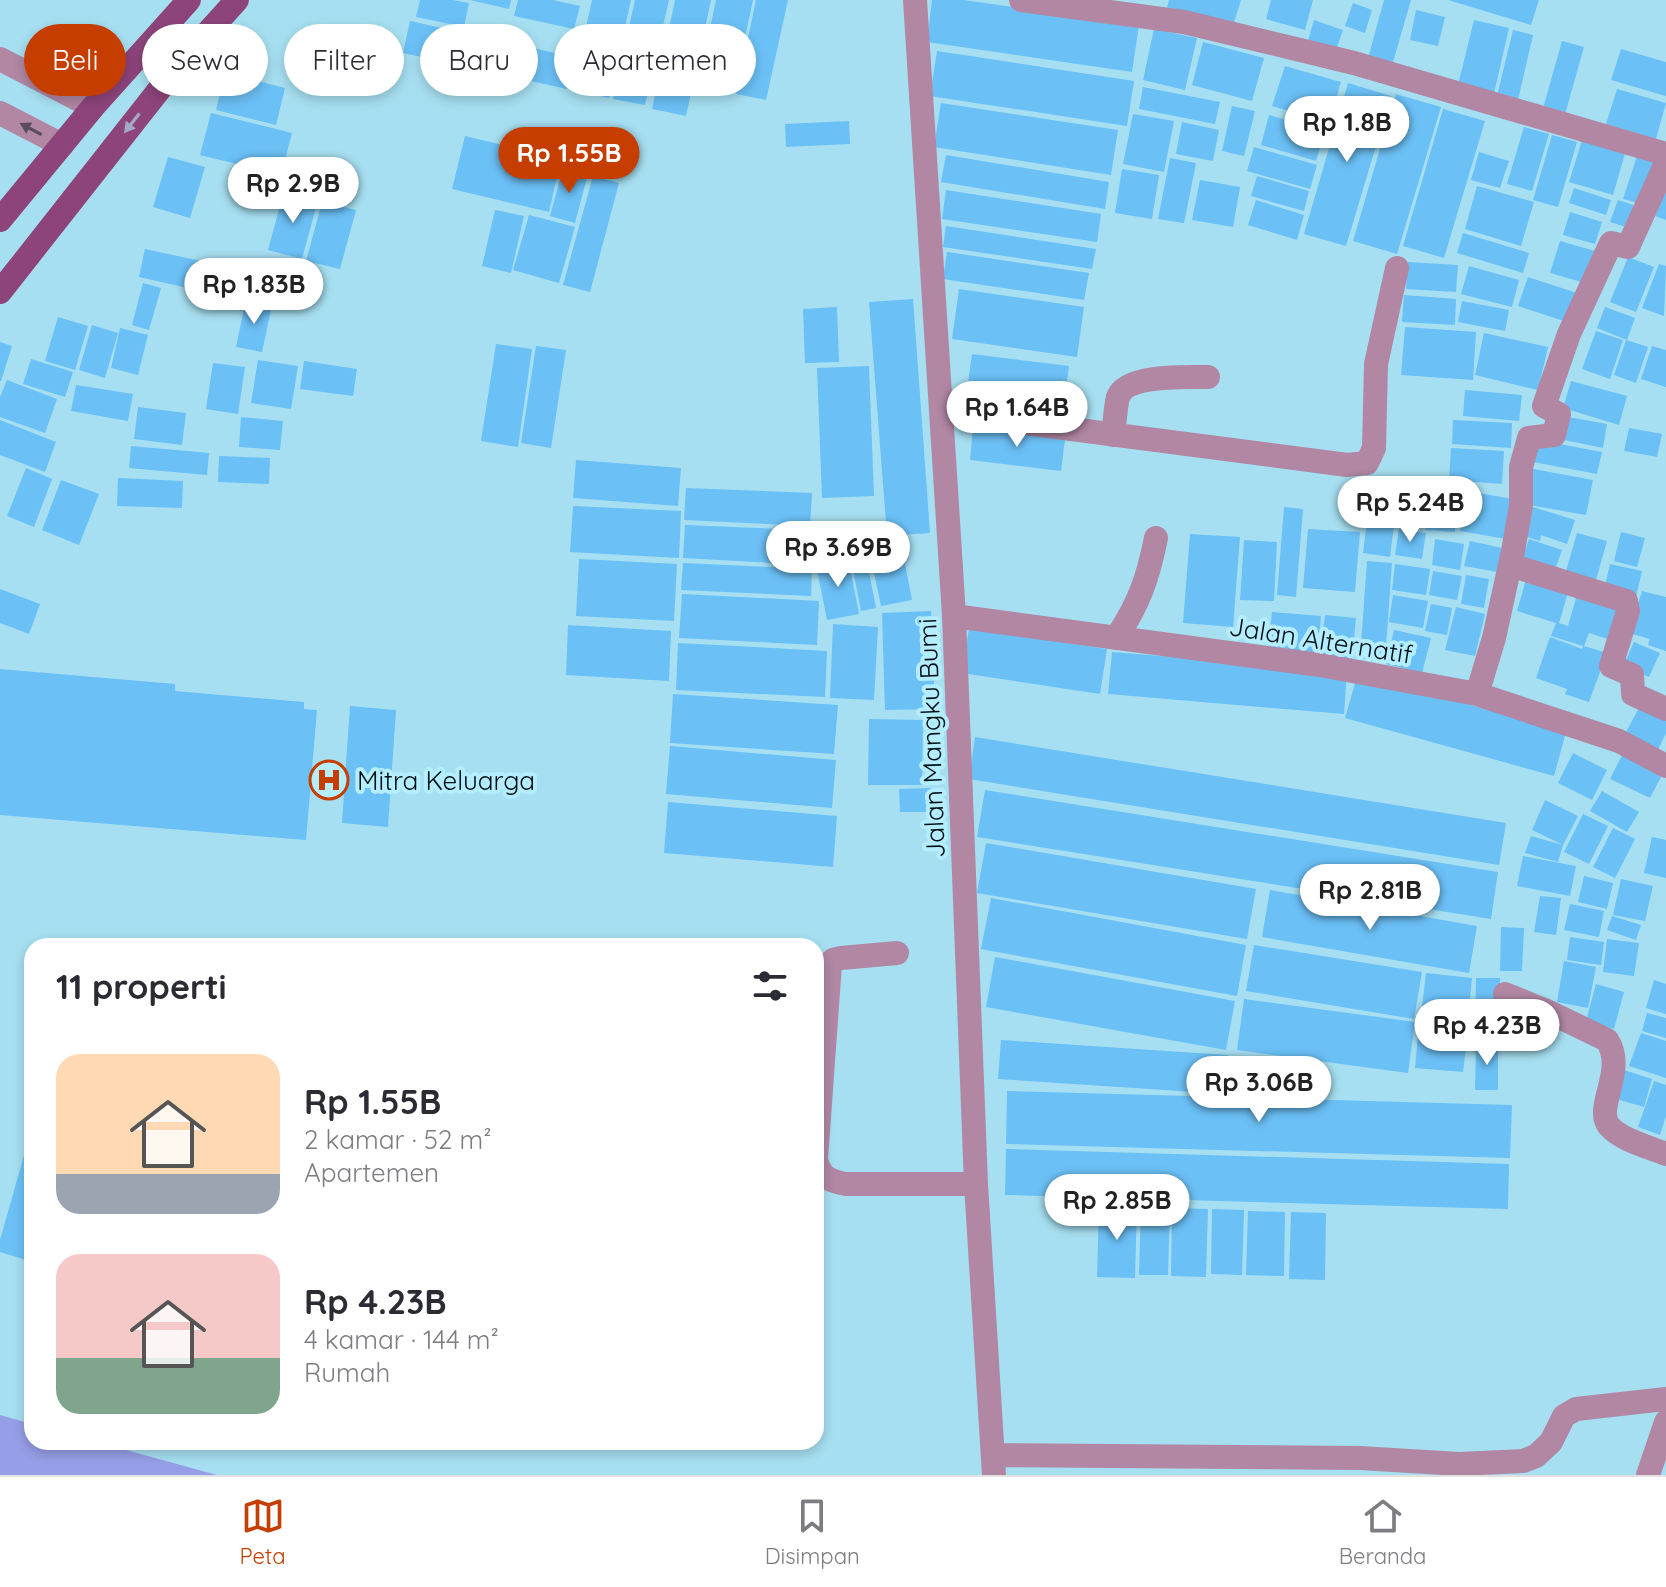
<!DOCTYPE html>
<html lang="id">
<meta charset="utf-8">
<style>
body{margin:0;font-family:Quicksand,sans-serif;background:#f2f2f3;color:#2b2b33;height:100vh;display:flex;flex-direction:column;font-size:30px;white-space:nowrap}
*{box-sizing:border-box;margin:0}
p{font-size:26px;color:#7c7c81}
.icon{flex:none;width:44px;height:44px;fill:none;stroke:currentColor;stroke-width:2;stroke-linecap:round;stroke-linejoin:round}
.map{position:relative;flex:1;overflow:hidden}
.details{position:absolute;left:24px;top:938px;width:800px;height:512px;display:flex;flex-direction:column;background:#fff;border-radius:24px;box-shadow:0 4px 12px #0003}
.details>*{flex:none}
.hud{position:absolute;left:24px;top:24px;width:800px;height:72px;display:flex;gap:16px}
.price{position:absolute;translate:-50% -68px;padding:0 18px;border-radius:28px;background:#fff;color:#222;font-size:26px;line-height:52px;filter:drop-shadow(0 2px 4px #0008)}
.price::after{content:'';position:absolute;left:50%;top:48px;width:24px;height:18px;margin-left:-12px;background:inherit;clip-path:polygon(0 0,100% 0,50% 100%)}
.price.active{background:#c53e00;color:#fff}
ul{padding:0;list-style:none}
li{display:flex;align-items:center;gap:24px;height:200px;padding:0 32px}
li span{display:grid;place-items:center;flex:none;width:224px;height:160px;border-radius:24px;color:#555}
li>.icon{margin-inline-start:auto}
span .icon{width:96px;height:96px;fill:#fffc;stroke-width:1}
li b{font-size:34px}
h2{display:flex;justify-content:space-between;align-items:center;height:96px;padding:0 32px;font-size:34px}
.tag{padding:0 28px;border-radius:36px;background:#fff;box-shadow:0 4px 12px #0003;font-size:28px;line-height:72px}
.tag.active{background:#c53e00;color:#fff}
.menu{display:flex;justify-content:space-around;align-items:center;height:112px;border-top:2px solid #e1e1e2;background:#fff;font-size:22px;color:#7c7c81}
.menu a{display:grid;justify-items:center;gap:4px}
.menu .active{color:#c53e00}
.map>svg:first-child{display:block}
.green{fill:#969ee7}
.building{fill:#6bc0f6}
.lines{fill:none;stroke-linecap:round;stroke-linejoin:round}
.street{stroke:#b187a4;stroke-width:24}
.primary{stroke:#8d447a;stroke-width:24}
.oneway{fill:#a4a9c9}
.oneway2{fill:#584c5d}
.labels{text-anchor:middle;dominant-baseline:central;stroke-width:8;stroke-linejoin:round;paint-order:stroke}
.street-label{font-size:26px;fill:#001016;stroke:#b3edfe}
.poi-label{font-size:26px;fill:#001016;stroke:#b3edfe;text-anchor:start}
</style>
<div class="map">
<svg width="1666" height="1475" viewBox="0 0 1666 1475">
<rect width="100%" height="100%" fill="#a6dff1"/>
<path class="green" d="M0,1415l32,9v18h65l120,33h-217z"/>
<path class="building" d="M420,0h33l16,3 -5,24 -48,-10z
M470,0h41l-2,9z
M518,0h35l27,6 -6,23 -60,-13z
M592,0h39l-22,98 -37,-9z
M635,0h34l-24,105 -32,-6z
M675,0h36l-25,116 -34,-7z
M716,0h37l-20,93 -35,-8z
M756,0h32l-22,100 -30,-6z
M932,0h32l175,25 -7,47 -205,-30z
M1169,0h72l-9,29 -65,-21z
M1271,0h42l-8,30 -39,-11z
M1384,0h27l-20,69 -24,-7z
M1448,0h91l-8,25z
M1353,3l19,7 -7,23 -20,-7z
M1416,10l29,7 -7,29 -28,-6z
M1314,20l29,10 -9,26 -28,-9z
M1474,20l35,8 -16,70 -36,-9z
M410,21l164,36 -7,32 -164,-36z
M1154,29l43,9 -12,52 -42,-10z
M1513,30l20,5 -16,69 -21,-4z
M1562,41l22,6 -20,71 -22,-6z
M1203,42l61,16 -12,43 -60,-16z
M1621,49l45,13v34l-55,-16z
M937,51l197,30 -7,45 -197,-30z
M1285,66l56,16 -12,41 -57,-17z
M225,73l60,15 -9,37 -60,-15z
M1348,83l43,13 -45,150 -42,-12z
M1143,87l77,15 -5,22 -76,-15z
M1617,89l49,14 -10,36 -50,-15z
M1396,94l45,13 -44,147 -44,-13z
M941,103l177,27 -7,45 -177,-28z
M1232,106l23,5 -11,45 -22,-5z
M1443,109l42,12 -41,137 -41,-12z
M211,113l81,20 -11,42 -81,-20z
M1133,114l41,7 -10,51 -41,-8z
M1269,115l56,16 -9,30 -55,-16z
M849,121l1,23 -64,3 -1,-23z
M1182,122l37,8 -6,31 -37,-7z
M1524,127l25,7 -17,57 -25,-7z
M1552,135l25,7 -19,65 -25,-7z
M465,136l96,23 -12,53 -97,-23z
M1583,137l43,13 -13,45 -44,-13z
M1254,147l63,18 -7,24 -63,-18z
M1479,152l30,9 -9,27 -29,-8z
M946,155l163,27 -4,27 -164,-27z
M1637,156l21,6 -13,43 -22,-6z
M168,157l37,10 -15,51 -37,-11z
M1170,158l26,5 -12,60 -26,-4z
M563,168l25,6 -13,49 -25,-7z
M1122,169l37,6 -7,44 -37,-6z
M593,176l26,7 -29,109 -27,-7z
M1257,176l52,15 -5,20 -53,-15z
M1200,180l40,7 -7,40 -41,-7z
M1477,186l57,16 -13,44 -56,-17z
M1574,188l37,12 -5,15 -37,-12z
M1666,189v31l-11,-4z
M946,190l155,24 -4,28 -155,-23z
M284,191l34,9 -16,59 -34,-9z
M1256,200l48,15 -7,25 -49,-15z
M1618,200l22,7 -8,22 -22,-7z
M322,202l34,8 -16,59 -34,-8z
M495,210l29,6 -13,57 -29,-7z
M1570,212l32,10 -7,22 -32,-9z
M529,215l46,12 -16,56 -46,-13z
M946,226l150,23 -4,20 -149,-22z
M1463,233l66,20 -6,20 -66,-20z
M1560,241l35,10 -10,32 -35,-10z
M145,249l84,18 -6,29 -84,-19z
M947,252l142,21 -5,27 -141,-21z
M1628,257l26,10 -18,45 -26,-10z
M1408,262l50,3 -2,27 -50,-3z
M1659,264l7,2 -2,50 -22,-8z
M1469,266l50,14 -7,27 -51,-13z
M1528,277l52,17 -10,29 -52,-17z
M143,283l18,5 -12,42 -17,-5z
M959,289l125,18 -7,50 -125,-18z
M1404,295l52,4 -1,26 -53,-3z
M246,299l26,6 -10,47 -26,-5z
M913,299l17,234 -43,3 -18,-234z
M1462,301l47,9 -4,21 -47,-9z
M837,307l2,55 -34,1 -2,-54z
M1605,307l30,11 -8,22 -30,-12z
M58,317l30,9 -13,44 -30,-9z
M92,325l26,8 -13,45 -26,-8z
M1405,327l71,5 -3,48 -72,-5z
M120,328l28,7 -10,40 -27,-7z
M1596,331l27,9 -13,39 -28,-10z
M1484,333l64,14 -10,43 -63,-15z
M1626,340l22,7 -12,36 -22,-8z
M0,342l12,4 -11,35h-1z
M496,344l36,5 -14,98 -37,-6z
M536,346l30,4 -15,98 -30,-5z
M1652,346l14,4v37l-25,-8z
M972,354l97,12 -4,29 -97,-12z
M31,359l42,13 -8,25 -42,-13z
M258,360l40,6 -7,43 -40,-6z
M304,361l53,8 -4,27 -53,-7z
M213,363l32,4 -7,47 -32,-5z
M869,366l5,130 -52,2 -5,-130z
M7,380l50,19 -12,34 -45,-16v-20z
M1571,381l56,15 -8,29 -56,-17z
M76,385l57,9 -5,27 -57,-10z
M1465,390l57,5 -3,26 -56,-5z
M138,407l48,6 -4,32 -48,-6z
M1563,416l44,8 -4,24 -44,-9z
M241,417l42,4 -3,29 -41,-3z
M0,420l56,22 -11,30 -45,-17z
M1453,420l59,3 -1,25 -59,-4z
M973,427l92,12 -4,32 -91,-11z
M1629,428l33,6 -5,23 -33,-6z
M1538,440l64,12 -5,22 -64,-12z
M131,446l78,7 -2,22 -78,-7z
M1451,448l53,3 -2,33 -53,-4z
M219,456l51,2 -1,26 -51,-2z
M576,460l105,8 -3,38 -105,-8z
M26,468l26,11 -18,48 -27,-11z
M1528,468l65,12 -7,35 -57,-10z
M118,478l65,3 -1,27 -65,-2z
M61,480l38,14 -20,51 -37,-15z
M686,488l126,5 -2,33 -126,-6z
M1430,489l29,3 -4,40 -30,-2z
M1467,491l46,8 -7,40 -46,-8z
M573,506l108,5 -2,47 -109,-6z
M1284,507l19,2 -7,88 -19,-2z
M1533,507l42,13 -8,24 -26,-9 -1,6 -16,-5z
M1367,522l27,4 -4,31 -27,-4z
M685,525l123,5 -1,35 -124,-7z
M1308,529l52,3 -5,60 -52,-4z
M1399,529l27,4 -4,26 -27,-4z
M1621,532l24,6 -8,29 -23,-6z
M1577,533l30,8 -11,39 -30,-9z
M1190,534l50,3 -7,90 -50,-4z
M1435,539l29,5 -4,26 -28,-5z
M1529,539l33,11 -8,23 -33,-11z
M1244,540l33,2 -3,59 -34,-1z
M1470,541l32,7 -5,24 -33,-6z
M902,548l10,52 -31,6 -11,-52z
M866,556l10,52 -15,3 -10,-52z
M848,557l11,57 -32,6 -11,-56z
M579,559l98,5 -3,57 -98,-5z
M1367,561l25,2 -7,97 -25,-2z
M683,563l129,6 -1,27 -130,-6z
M1395,564l35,5 -4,26 -34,-5z
M1610,564l32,7 -6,26 -32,-7z
M1433,571l29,5 -5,24 -28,-5z
M1466,575l23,4 -5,29 -23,-4z
M1527,576l42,13 -10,34 9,3 10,-35 44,13 -11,36 -22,-7 -5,13 23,7 -18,49 -24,-8 2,-5 -31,-11 14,-41 32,12 1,-3 -32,-10 5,-13 -39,-12z
M0,589l40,15 -11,30 -29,-11z
M1642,591l24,6v54l-18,-6 2,-6 -21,-6z
M682,594l137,7 -2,44 -138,-7z
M1393,595l35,6 -5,27 -34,-6z
M1431,604l21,4 -5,27 -22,-4z
M1456,607l29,7 -10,42 -30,-6z
M931,611l4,98 -50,1 -3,-97z
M1272,612l49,4 -3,38 -50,-5z
M1325,615l31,3 -4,42 -32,-4z
M833,624l45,3 -4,73 -44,-2z
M568,625l103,6 -2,50 -103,-6z
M969,628l138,21 -7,45 -138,-21z
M1394,630l37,8 -9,35 -36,-9z
M1634,642l26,11 -11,24 -26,-10z
M678,643l149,8 -2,46 -149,-7z
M1112,652l235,19 -3,43 -236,-20z
M0,669l175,15v7l129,11v7l13,1 -11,130 -306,-25z
M1358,673l208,59 -12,44 -209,-58z
M673,694l165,11 -4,49 -164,-11z
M1641,704l25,12v17l-9,19 -33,-16z
M350,706l46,4 -8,117 -46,-4z
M869,719l54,1 -1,65h-54z
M975,737l531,86 -7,42 -530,-86z
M670,746l166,14 -4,48 -166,-14z
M1573,753l34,17 -15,30 -34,-17z
M1623,753l40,20 -13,25 -40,-19z
M932,788v24h-32l-1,-23z
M985,790l513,82 -7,47 -514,-82z
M1602,791l37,21 -12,20 -37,-21z
M1545,800l33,16 -15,29 -31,-15z
M668,802l169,14 -4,51 -169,-14z
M1583,814l25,12 -19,38 -25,-12z
M1613,828l22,11 -20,39 -22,-11z
M1531,836l32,9 -5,17 -33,-9z
M1652,837l14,3v38l-22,-5z
M986,843l270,46 -9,50 -270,-46z
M1523,856l53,10 -6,30 -53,-10z
M1584,876l29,7 -6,26 -29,-7z
M1621,879l32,7 -8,35 -32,-6z
M1270,890l207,36 -8,47 -207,-36z
M1540,896l21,2 -5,37 -22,-3z
M991,898l255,47 -9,51 -256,-47z
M1570,904l34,7 -5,26 -35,-7z
M1612,916l29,9 -5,15 -29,-10z
M1501,927l23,1 -2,43h-22z
M1570,937l34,5 -3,23 -34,-5z
M1607,939l32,4 -5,33 -31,-4z
M1254,945l168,27 -8,47 -168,-28z
M995,957l240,44 -9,49 -240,-43z
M1564,961l32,6 -8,41 -31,-6z
M1426,973l46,5 -6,60 -47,-5z
M1476,978h24l-1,57h-24z
M1654,980l12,4v30l-20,-6z
M1596,984l28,8 -10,37 -28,-8z
M1244,999l171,23 -7,51 -171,-23z
M1647,1013l19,5v20l-24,-7z
M1641,1033l25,8v37l-37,-12z
M1418,1036l49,5 -4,31 -48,-4z
M1001,1040l227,15 -3,39 -227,-15z
M1476,1043h22v47h-23z
M1236,1062l73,3 -1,24 -73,-3z
M1624,1070l28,9 -8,28 -28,-8z
M1654,1081l12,4v31l-6,19 -22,-8z
M1007,1091l505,14 -2,53 -504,-14z
M32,1127v111l-6,22 -26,-8v-12z
M1006,1149l503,15 -1,45 -503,-14z
M1099,1206l38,1 -2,71 -38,-1z
M1141,1207l29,1 -2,67h-29z
M1172,1208l36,1 -2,68 -35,-1z
M1212,1209l32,1 -2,65 -31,-1z
M1248,1211l37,1 -1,64 -38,-1z
M1291,1212l35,1 -1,67 -36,-1z"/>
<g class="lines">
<path class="street" d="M915,0l39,616 22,568 18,291
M1021,0l163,22 170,41 312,91
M0,59l93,48
M0,113l62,32
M941,412l406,53 20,-2 7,-15 2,-84 21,-96
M1113,435c2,-12 2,-26 5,-38 8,-23 70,-20 90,-20
M1510,565l116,36 2,10 -17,55 21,9 1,19 33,15
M954,616l366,49 157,29 142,47 47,25
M1116,638c23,-34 32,-60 40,-100
M1477,694l17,-56 19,-87 8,-45v-39l8,-29 25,-3 5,-21 -15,-8 25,-72 42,-91 17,4 38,-84
M897,953l-56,5 -8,2 -3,4 -14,195c4,18 13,22 30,25h130
M1505,994l42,17 60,29c20,30 -13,67 2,86 12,14 40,21 57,28
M993,1455l367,3 99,6 64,-3 13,-5 15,-14 13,-26 12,-7 90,-10
M1648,1475l18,-53"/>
<path class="primary" d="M0,220l93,-113 96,-107
M0,292l181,-230 56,-62"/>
</g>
<defs><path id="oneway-solid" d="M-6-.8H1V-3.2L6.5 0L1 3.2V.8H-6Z" transform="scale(2)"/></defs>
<use class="oneway" href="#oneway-solid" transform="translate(132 123) rotate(128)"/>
<use class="oneway2" href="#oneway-solid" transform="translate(31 129) rotate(-152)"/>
<defs>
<symbol id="hospital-ring" viewBox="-11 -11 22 22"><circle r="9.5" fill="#b3edfe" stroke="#c53e00" stroke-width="1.5"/><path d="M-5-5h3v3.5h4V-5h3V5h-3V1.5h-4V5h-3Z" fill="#c53e00"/></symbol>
</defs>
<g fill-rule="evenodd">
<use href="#hospital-ring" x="307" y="758" width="44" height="44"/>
</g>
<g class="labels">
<g class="street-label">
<text transform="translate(1321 640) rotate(9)">Jalan Alternatif</text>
<text transform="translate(931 738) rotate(-92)">Jalan Mangku Bumi</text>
</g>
<g class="poi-label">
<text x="357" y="780">Mitra Keluarga</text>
</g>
</g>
</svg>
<b class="price" style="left:1347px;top:164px">Rp 1.8B</b>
<b class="price active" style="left:569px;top:195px">Rp 1.55B</b>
<b class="price" style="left:293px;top:225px">Rp 2.9B</b>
<b class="price" style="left:254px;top:326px">Rp 1.83B</b>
<b class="price" style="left:1017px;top:449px">Rp 1.64B</b>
<b class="price" style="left:1410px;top:544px">Rp 5.24B</b>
<b class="price" style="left:838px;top:589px">Rp 3.69B</b>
<b class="price" style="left:1370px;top:932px">Rp 2.81B</b>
<b class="price" style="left:1487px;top:1067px">Rp 4.23B</b>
<b class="price" style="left:1259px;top:1124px">Rp 3.06B</b>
<b class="price" style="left:1117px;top:1242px">Rp 2.85B</b>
<div class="hud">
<a class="tag active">Beli</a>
<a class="tag">Sewa</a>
<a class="tag">Filter</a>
<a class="tag">Baru</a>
<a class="tag">Apartemen</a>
</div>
<section class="details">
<h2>11 properti<svg class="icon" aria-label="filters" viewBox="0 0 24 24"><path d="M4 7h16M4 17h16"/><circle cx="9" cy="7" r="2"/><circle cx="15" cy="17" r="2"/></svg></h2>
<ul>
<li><span style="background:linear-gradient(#ffd9b3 75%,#9aa5b1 0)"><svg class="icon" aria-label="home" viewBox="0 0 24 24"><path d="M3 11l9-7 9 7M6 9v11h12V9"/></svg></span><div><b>Rp 1.55B</b><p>2 kamar · 52 m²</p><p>Apartemen</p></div></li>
<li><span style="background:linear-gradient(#f6c9c9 65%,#7fa58c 0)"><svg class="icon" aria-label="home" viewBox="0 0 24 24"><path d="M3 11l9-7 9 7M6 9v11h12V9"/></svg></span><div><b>Rp 4.23B</b><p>4 kamar · 144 m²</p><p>Rumah</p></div></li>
</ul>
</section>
</div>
<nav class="menu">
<a class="active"><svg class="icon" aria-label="map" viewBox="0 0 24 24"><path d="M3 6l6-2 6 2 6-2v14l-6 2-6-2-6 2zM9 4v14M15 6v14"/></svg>Peta</a>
<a><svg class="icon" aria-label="saved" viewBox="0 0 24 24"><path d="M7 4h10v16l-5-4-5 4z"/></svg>Disimpan</a>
<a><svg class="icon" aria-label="home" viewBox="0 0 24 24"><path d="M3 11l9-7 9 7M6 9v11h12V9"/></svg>Beranda</a>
</nav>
